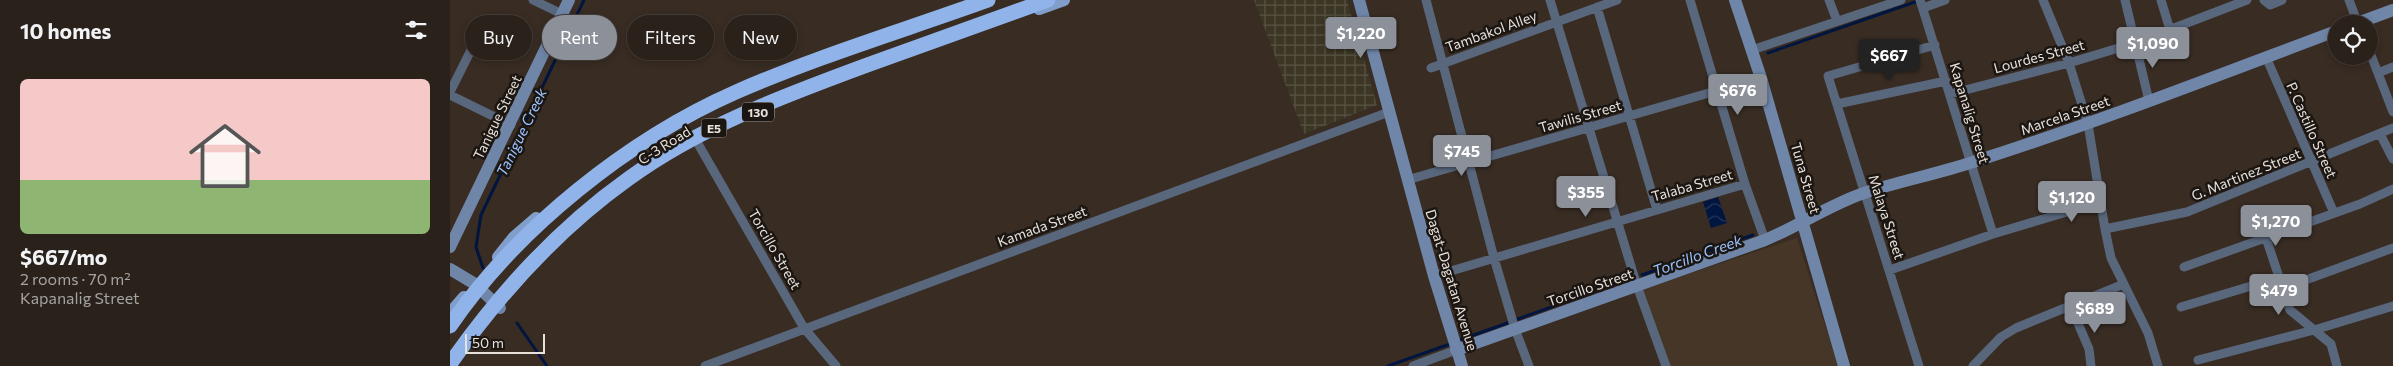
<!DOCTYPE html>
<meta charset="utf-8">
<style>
body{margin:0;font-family:Commissioner,sans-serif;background:#362e27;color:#f1f3f6;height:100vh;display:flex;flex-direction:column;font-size:19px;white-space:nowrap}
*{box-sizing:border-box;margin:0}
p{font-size:16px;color:#a5a3a2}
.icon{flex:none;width:28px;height:28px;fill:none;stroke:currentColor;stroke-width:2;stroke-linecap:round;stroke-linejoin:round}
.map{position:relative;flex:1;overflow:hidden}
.drawer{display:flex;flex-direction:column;background:#2a211a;width:450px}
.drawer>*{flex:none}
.hud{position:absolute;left:15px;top:15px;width:475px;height:45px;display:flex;gap:10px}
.controls{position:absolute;left:1878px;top:15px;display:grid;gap:10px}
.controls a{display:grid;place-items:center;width:50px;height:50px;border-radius:50%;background:#2a211a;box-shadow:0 2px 8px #0003,0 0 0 1px #463e39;font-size:25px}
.scale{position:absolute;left:15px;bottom:12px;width:80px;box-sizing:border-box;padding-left:5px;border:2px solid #e8e1db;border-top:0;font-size:14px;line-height:18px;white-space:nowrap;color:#e8e1db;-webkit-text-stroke:4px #1b1612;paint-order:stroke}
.price{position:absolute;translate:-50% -42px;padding:0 11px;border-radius:5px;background:#8c9099;color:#fff;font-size:16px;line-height:32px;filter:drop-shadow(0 1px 2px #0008)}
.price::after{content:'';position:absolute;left:50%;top:30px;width:15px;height:11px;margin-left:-8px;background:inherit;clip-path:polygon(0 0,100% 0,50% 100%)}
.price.on{background:#222;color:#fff}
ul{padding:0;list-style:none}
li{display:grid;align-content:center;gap:10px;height:265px;padding:0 20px}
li+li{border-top:1px solid #463e39}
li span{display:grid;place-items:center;height:155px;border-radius:8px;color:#555}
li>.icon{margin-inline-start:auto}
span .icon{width:90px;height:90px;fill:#fffc;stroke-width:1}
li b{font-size:21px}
h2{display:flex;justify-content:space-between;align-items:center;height:60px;padding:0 20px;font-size:21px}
.pill{padding:0 18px;border-radius:22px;background:#2a211a;box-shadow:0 2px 8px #0003,0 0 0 1px #463e39;font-size:18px;line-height:45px}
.pill.on{background:#8c9099;color:#fff}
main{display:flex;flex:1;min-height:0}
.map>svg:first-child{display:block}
.industrial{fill:url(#industrial-grid)}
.built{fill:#453628}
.water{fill:url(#water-waves)}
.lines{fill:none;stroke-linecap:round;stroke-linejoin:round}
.stream{stroke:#00153f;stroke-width:3}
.street{stroke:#59677d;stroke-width:9}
.secondary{stroke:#6f86a9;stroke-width:12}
.primary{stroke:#819ecb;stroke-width:12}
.highway{stroke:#90b3e9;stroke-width:15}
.labels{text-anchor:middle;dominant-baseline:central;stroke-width:5;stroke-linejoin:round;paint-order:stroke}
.shield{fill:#1b1612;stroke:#aaa49f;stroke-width:1}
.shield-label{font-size:12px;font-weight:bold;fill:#e8e1db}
.street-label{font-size:14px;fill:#e8e1db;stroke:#1b1612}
.water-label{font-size:15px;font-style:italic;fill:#9bc3fe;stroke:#1b1612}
</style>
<main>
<section class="drawer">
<h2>10 homes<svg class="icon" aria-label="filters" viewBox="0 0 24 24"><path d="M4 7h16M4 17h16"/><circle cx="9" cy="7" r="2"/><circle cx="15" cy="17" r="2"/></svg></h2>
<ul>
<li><span style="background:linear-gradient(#f6c9c9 65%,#8fb573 0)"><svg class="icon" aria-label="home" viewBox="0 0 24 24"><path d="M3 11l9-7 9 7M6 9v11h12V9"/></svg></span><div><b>$667/mo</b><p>2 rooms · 70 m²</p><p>Kapanalig Street</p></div></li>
</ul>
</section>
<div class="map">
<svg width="1943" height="366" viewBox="0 0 1943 366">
<defs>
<pattern id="industrial-grid" width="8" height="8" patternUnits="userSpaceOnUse" patternTransform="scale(1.25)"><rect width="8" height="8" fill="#3c3624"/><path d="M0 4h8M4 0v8" fill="none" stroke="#585343"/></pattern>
<pattern id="water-waves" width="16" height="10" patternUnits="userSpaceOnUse" patternTransform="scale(1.25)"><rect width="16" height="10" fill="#00153f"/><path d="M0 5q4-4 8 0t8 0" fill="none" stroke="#25375a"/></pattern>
</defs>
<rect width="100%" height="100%" fill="#382c23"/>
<path class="industrial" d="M804,0h93l30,105 -73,29z"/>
<path class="built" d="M1347,238l41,128h-169l-29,-76z"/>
<path class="water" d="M1268,197l9,26 -16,5 -8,-26z"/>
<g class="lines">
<path class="stream" d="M1318,53l147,-51
M33,268l-7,-21 5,-32 103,-215
M1192,275l111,-40
M1065,320l109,-39
M67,323l30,43
M1007,341l53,-19
M938,366l62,-22"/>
<path class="street" d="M83,0l29,14
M976,0l68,258 21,71 14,37
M1100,0l87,286 29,80
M1240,0l55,184 20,56
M1379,0l8,21
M1470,0l73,234
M1593,0l26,63 19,61 17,105 6,29 37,75 10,33
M1675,0l24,101
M1711,0l9,30
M1814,0l6,5 12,-5
M1899,0l9,24
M1147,7l60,203
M1473,8l22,-8
M1302,50l149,-50
M1919,50l24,62
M1816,57l68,156
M981,68l186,-68
M1928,73l15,-6
M0,92l33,-66
M1500,94l119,-31 66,-20 112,-43
M0,95l61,30
M1387,104l109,-23
M1930,134l13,25
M247,142l107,186 32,38
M957,180l354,-102
M1655,229l82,-17 206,-84
M1816,238l24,72 41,34 6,22
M1734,267l176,-63 33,-15
M1440,270l103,-36 107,-32
M984,276l311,-92
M1831,289l112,-41
M1621,307l18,42 2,17
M1731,307l97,-29
M1748,360l116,-30 79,-24
M255,366l684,-254
M963,366l43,-16
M1469,366l-91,-290 107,-31
M1523,366l28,-29 15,-9 108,-44"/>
<path class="secondary" d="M909,0l75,276 28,90
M1285,0l26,78 83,288
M1905,24l38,-14
M0,247l119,-247
M0,269l25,15 25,24
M1006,350l309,-110c34,-14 64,-35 99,-47 36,-12 73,-19 109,-31 123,-39 243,-86 363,-131"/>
<path class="primary" d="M589,9l25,-9
M48,257l16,-20 22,-19
M0,313l14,-16"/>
<path class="highway" d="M0,326c66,-97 179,-187 286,-234 82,-36 169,-62 252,-92
M0,364c49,-70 108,-135 178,-185 73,-53 158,-84 242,-115 60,-21 119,-43 178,-64"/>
</g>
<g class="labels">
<g class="shield">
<rect x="292" y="102.5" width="32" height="19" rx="4"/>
<rect x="251.5" y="118.5" width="25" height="19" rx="4"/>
</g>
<g class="shield-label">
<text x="308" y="112">130</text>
<text x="264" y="128">E5</text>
</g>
<g class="street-label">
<text transform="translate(1041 31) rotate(-20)">Tambakol Alley</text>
<text transform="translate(1589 56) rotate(-15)">Lourdes Street</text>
<text transform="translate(1520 113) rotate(73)">Kapanalig Street</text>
<text transform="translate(1615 115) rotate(-19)">Marcela Street</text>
<text transform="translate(1130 116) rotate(-16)">Tawilis Street</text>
<text transform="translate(47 117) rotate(-64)">Tanigue Street</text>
<text transform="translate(1862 130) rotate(66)">P. Castillo Street</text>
<text transform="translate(214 145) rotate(-32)">C-3 Road</text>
<text transform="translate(1796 174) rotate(-22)">G. Martinez Street</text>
<text transform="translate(1356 178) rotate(74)">Tuna Street</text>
<text transform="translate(1242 185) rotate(-16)">Talaba Street</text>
<text transform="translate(1437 217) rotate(72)">Malaya Street</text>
<text transform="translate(592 226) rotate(-20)">Kamada Street</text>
<text transform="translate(325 249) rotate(60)">Torcillo Street</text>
<text transform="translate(1002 280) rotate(73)">Dagat-Dagatan Avenue</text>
<text transform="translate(1140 287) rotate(-19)">Torcillo Street</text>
</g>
<g class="water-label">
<text transform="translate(71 132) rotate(-64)">Tanigue Creek</text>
<text transform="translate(1247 255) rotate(-20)">Torcillo Creek</text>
</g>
</g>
</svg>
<div class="controls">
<a><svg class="icon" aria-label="locate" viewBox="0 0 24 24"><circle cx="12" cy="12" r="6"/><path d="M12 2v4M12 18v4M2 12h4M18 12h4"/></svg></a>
</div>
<div class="scale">50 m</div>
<b class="price" style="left:911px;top:59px">$1,220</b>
<b class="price" style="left:1703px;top:69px">$1,090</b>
<b class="price on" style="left:1439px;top:81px">$667</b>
<b class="price" style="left:1288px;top:116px">$676</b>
<b class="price" style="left:1012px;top:177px">$745</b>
<b class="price" style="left:1136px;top:218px">$355</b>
<b class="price" style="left:1622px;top:223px">$1,120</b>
<b class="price" style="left:1826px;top:247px">$1,270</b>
<b class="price" style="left:1829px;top:316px">$479</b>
<b class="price" style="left:1645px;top:334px">$689</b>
<div class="hud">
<a class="pill">Buy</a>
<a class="pill on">Rent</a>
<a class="pill">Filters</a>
<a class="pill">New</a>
</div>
</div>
</main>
